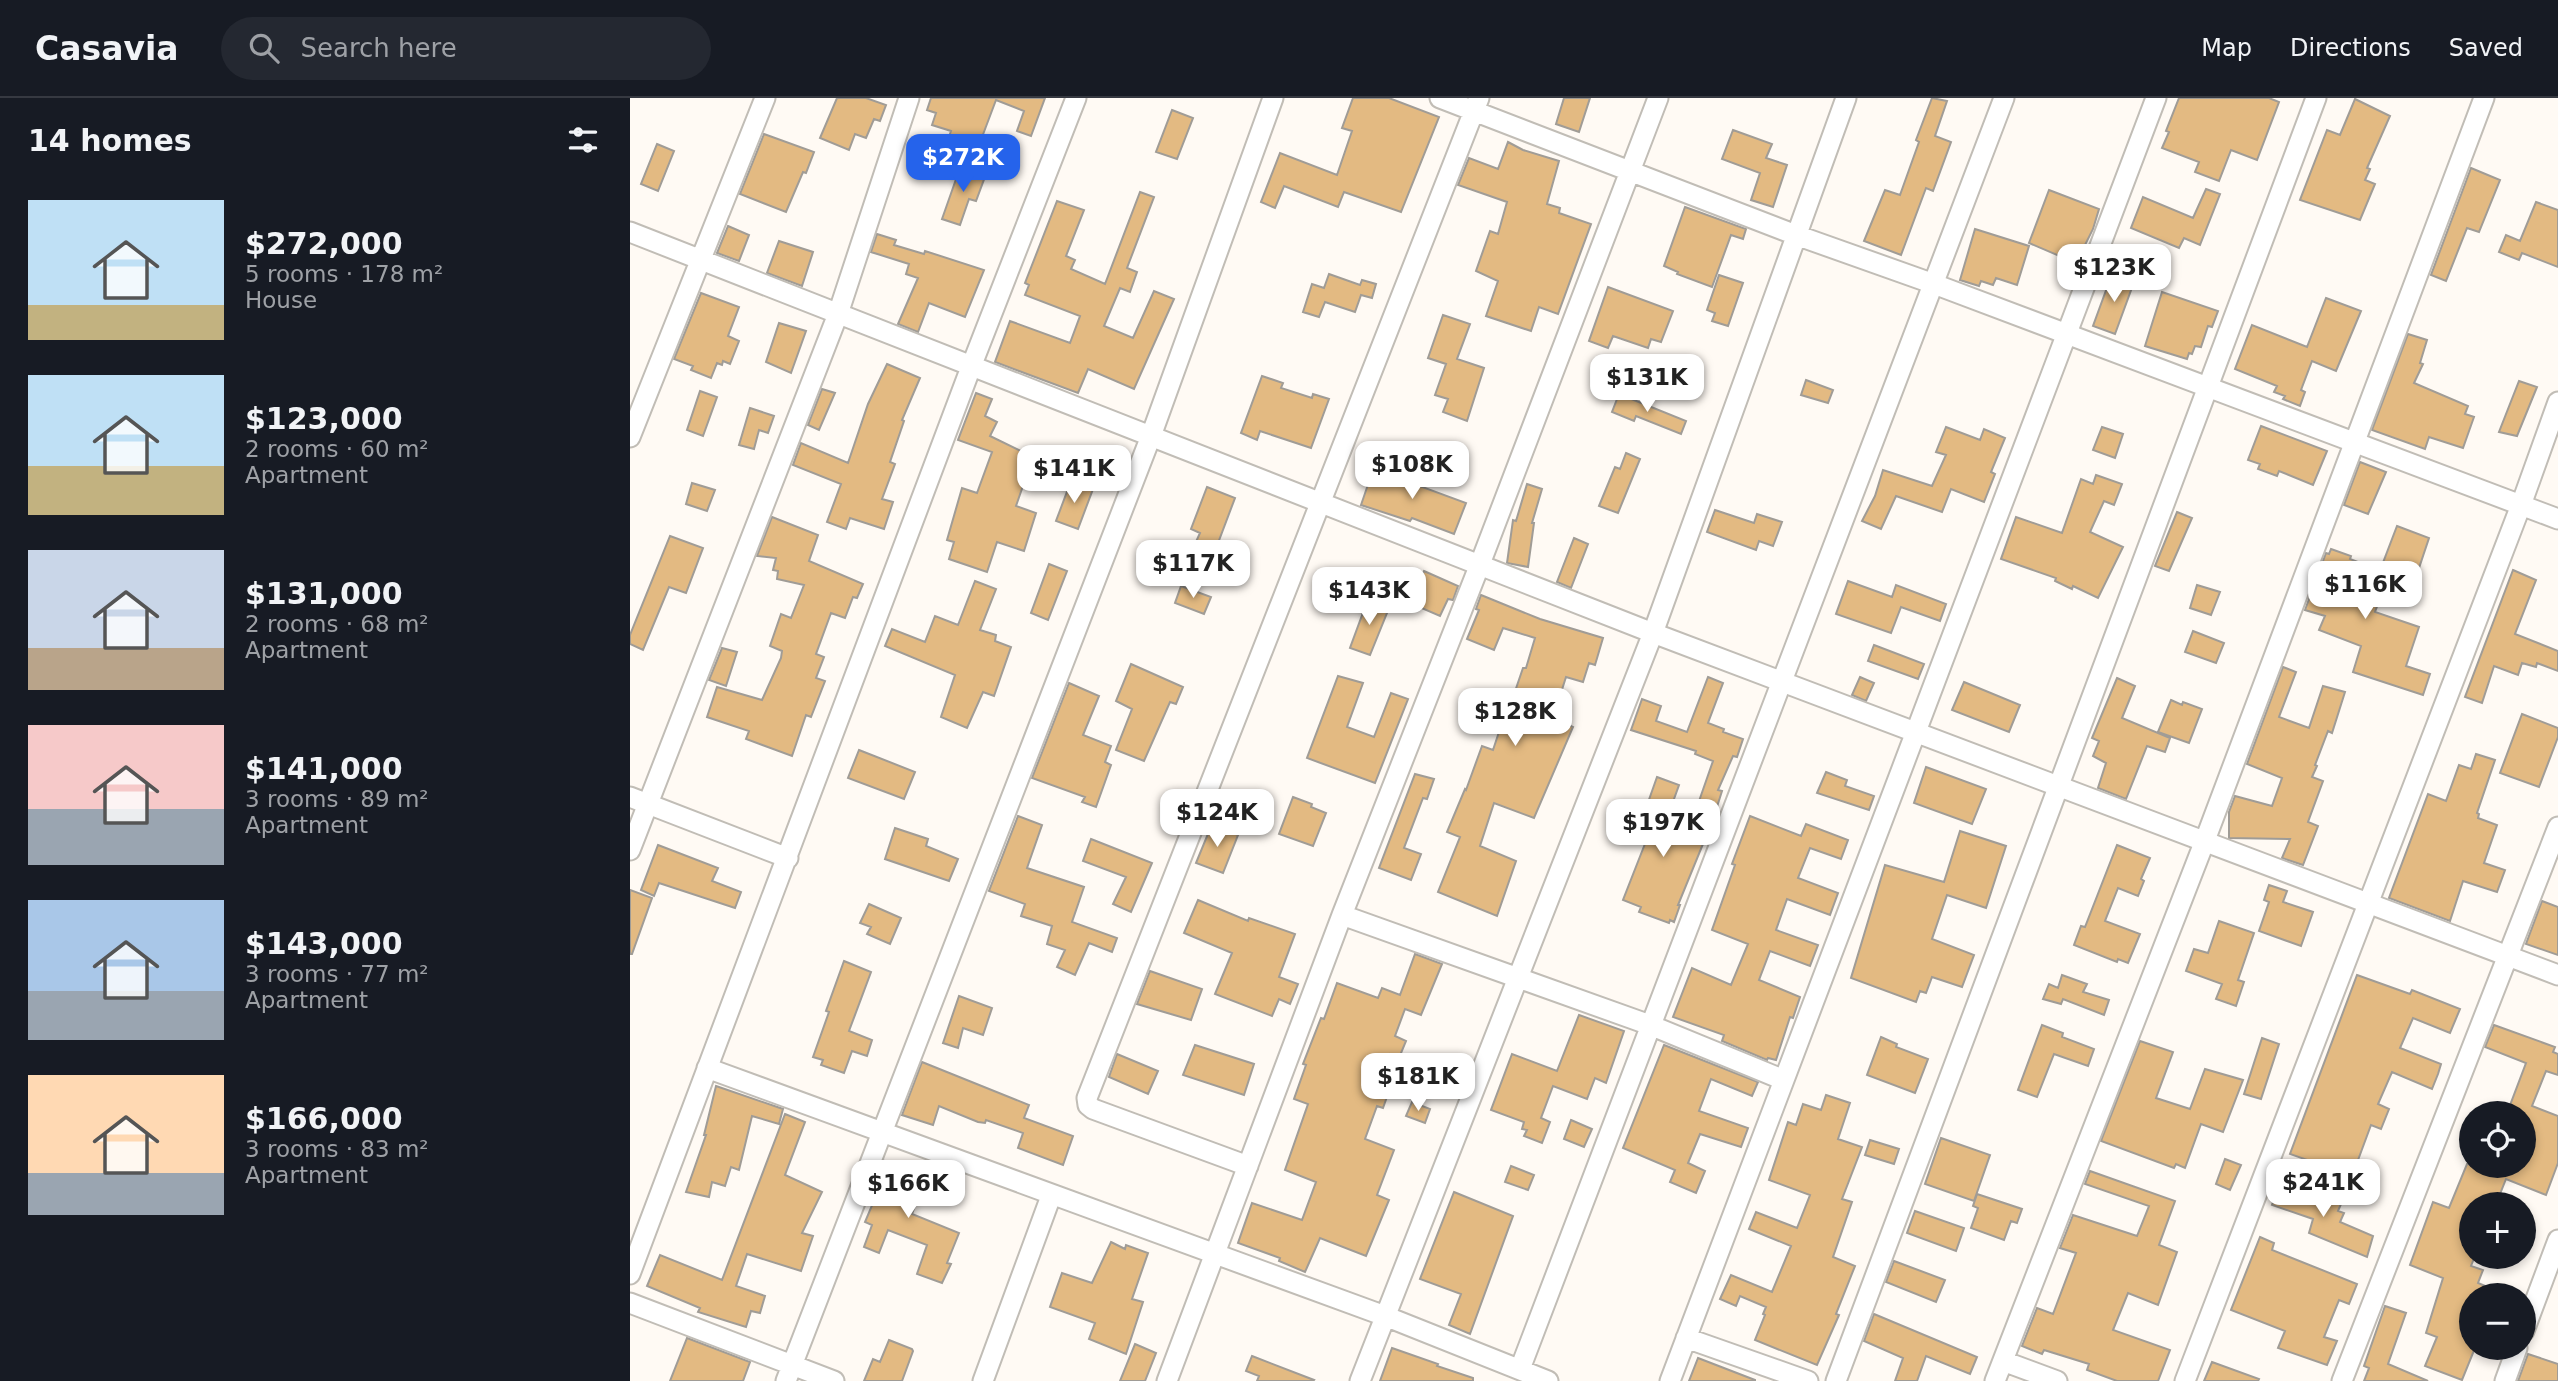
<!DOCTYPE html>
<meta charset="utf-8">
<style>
body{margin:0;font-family:"DejaVu Sans",sans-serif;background:#242831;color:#f1f3f6;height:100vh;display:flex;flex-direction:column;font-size:26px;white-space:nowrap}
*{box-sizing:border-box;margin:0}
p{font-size:23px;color:#9ea1a6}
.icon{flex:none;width:38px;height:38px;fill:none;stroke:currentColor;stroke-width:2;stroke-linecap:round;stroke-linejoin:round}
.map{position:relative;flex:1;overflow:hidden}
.details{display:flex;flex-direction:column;background:#171b24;width:630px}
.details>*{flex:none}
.controls{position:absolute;left:1829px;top:1003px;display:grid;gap:14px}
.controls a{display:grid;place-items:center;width:77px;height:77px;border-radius:50%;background:#171b24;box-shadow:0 4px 10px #0003;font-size:35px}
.price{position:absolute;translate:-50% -60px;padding:0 16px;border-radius:14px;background:#fff;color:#222;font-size:23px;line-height:46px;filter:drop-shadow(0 2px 4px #0008)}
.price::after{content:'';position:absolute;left:50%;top:42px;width:21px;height:16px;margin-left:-10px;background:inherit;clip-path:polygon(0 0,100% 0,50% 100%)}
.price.active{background:#2563eb;color:#fff}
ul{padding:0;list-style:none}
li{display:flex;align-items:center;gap:21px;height:175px;padding:0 28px}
li span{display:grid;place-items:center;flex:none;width:196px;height:140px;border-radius:0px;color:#555}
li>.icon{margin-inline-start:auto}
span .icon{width:84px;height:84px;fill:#fffc;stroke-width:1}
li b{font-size:30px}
h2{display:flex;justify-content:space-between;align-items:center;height:84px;padding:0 28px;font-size:30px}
header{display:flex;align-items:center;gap:42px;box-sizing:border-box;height:98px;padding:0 35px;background:#171b24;border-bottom:2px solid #363941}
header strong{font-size:33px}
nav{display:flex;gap:38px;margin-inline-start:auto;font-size:24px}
.search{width:490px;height:63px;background:#242831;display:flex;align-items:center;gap:18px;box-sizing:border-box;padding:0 24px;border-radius:38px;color:#9ea1a6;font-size:26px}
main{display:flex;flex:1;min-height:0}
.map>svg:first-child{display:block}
.building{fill:#e3ba82;stroke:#a09c96;stroke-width:2}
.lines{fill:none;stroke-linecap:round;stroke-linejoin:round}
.minor-casing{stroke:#c1bdb6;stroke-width:23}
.minor{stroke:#fff;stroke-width:19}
</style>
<header>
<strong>Casavia</strong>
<div class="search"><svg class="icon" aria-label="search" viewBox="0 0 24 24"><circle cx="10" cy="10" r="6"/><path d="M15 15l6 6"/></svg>Search here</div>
<nav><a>Map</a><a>Directions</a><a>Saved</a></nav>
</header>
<main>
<section class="details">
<h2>14 homes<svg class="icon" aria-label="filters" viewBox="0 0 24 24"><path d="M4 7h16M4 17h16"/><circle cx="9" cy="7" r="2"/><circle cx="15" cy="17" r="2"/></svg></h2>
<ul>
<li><span style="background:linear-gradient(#bfe0f5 75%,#c2b280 0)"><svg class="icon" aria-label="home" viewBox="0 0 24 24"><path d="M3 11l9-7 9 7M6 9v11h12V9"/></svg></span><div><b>$272,000</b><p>5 rooms · 178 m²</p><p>House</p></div></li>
<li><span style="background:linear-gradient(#bfe0f5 65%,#c2b280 0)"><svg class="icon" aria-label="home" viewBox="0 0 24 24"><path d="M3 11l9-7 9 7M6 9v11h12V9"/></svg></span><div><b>$123,000</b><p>2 rooms · 60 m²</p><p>Apartment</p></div></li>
<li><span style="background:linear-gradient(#c9d6e8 70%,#b9a48a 0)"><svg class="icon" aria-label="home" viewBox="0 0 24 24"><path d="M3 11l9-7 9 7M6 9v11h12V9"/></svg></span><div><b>$131,000</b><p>2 rooms · 68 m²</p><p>Apartment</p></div></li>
<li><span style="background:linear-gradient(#f6c9c9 60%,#9aa5b1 0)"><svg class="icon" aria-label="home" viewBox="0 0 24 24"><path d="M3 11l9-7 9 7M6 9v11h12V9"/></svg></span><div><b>$141,000</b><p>3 rooms · 89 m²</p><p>Apartment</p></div></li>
<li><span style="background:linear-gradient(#a9c7e8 65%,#9aa5b1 0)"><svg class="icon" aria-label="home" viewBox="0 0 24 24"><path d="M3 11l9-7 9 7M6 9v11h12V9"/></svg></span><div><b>$143,000</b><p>3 rooms · 77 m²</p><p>Apartment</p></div></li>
<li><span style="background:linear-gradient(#ffd9b3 70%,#9aa5b1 0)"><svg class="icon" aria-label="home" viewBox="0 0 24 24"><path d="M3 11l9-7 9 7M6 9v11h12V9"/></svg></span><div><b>$166,000</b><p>3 rooms · 83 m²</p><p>Apartment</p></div></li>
</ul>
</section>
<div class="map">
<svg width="1928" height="1283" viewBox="0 0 1928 1283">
<rect width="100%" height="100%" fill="#fffaf4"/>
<path class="building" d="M207,0h29l20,7 -6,16 -6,-2 -8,19 -11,-4 -6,16 -29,-12z
M301,0h114l-14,38 -14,-5 7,-20 -28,-11 -23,61 -29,-10 7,-20 -19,-6 4,-12 -9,-3z
M723,0h36l50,19 -38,95 -57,-20 -6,15 -54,-21 -9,22 -14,-6 19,-49 57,22 15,-44 -10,-3z
M934,0h26l-11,34 -23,-8z
M1302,0l15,3 -12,35 16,6 -18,49 -7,-3 -25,67 -37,-14 21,-51 15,5 19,-53 -3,-2z
M1549,0h90l10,4 -22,58 -26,-10 -12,31 -24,-9 4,-10 -37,-14 7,-16 -3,-1z
M1725,1l35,17 -23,52 3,1 -5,11 10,4 -15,36 -60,-20 27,-70 13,5z
M542,12l21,8 -16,41 -21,-7z
M1103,32l39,14 -6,14 21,7 -14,42 -22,-7 9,-27 -38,-14z
M134,36l50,18 -8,21 -3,-1 -17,40 -46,-18z
M878,44l15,8 36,11 -12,43 13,4 -1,5 32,11 -33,90 -19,-7 -8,24 -45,-15 12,-35 -22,-10 14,-40 8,3 9,-32 -49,-17 11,-27 29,11z
M27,46l17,7 -16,40 -17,-7z
M331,67l25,9 -10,27 -7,-2 -9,26 -18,-6z
M1841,70l29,12 -21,52 -12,-4 -21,53 -15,-6z
M1576,91l14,5 -20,51 -16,-7 -5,10 -48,-20 12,-31 50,21z
M1419,92l50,19 -6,20 -17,34 -47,-20z
M510,94l14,5 -27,71 10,4 -7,20 -10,-4 -16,38 29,12 21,-47 20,8 -40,90 -46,-20 -10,24 -83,-31 15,-41 60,22 10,-27 -55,-21 4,-10 -4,-2 32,-82 27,9 -18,46 9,4 -4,9 34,15z
M1906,104l22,8v57l-36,-14 -3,7 -20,-8 7,-17 14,6z
M1055,109l61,22 -3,10 -12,-4 -19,52 -35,-13 1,-2 -14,-6z
M98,128l21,9 -10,26 -22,-8z
M1345,131l54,17 -12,39 -21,-7 -3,7 -12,-4 -2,5 -19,-6z
M247,136l19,6 -2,5 30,9 1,-3 59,19 -19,47 -36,-14 -11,29 -20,-8 20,-46 -12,-4 3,-10 -38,-12z
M149,143l34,11 -11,34 -35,-13z
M699,176l31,11 2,-5 14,4 -4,14 -11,-3 -6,17 -30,-10 -6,15 -16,-5 9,-28 12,4z
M1482,176l22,8 -19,52 -22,-8z
M1089,177l24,8 -15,43 -16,-5 3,-8 -8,-3z
M978,189l65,24 -12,31 -10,-3 -3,9 -35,-12 -5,12 -19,-7z
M1532,194l56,19 -6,16 -4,-1 -7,21 -6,-1 -3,8 -3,-1 -2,6 -42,-13z
M71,195l38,14 -11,29 11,5 -9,23 -7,-3 -1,4 -5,-2 -6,15 -20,-8 2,-4 -19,-7z
M1696,200l35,13 -25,60 -24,-10 -11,29 4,2 -5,14 -17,-7 2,-3 -11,-4 3,-6 -42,-17 17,-44 55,22z
M813,217l27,9 -13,35 27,9 -17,53 -24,-9 5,-13 -13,-4 11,-31 -18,-6z
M149,225l27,8 -15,42 -25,-11z
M1778,236l19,6 -7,23 3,1 -9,19 54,23 -3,8 9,3 -11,31 -34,-11 -4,12 -53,-19z
M257,266l33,14 -18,42 2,1 -14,41 5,2 -13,35 11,3 -9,27 -34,-11 -4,11 -19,-7 14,-38 -48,-19 8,-22 47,20 20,-59z
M632,278l21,7 -2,5 31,10 1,-4 16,5 -18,49 -51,-17 -3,9 -16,-7z
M1176,282l27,10 -5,13 -27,-8z
M1889,283l18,6 -20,49 -18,-4z
M192,291l13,4 -16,37 -11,-5z
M70,293l17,6 -14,39 -16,-6z
M346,295l16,6 -7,17 12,6 -7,14 43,21 -17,49 20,7 -12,38 -27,-9 -10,30 -38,-13 5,-17 -7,-2 15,-52 15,5 15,-41 -34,-12z
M989,296l67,27 -5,13 -45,-18 -2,5 -22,-9z
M120,310l24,8 -6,17 -9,-3 -5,19 -15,-4z
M1631,328l66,25 -14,34 -34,-14 -2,5 -19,-7 2,-5 -12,-4z
M1316,329l34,13 4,-11 21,9 -14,34 4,2 -11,28 -33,-13 -9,23 -46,-16 -15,33 -19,-8 13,-25 8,-26 49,16 14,-31 -10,-3z
M1472,329l21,7 -8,24 -22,-8z
M996,355l14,6 -22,54 -19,-7 16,-39 5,2z
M1730,364l26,10 -18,42 -24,-9z
M744,369l41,14 -1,3 52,19 -12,31 -42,-16 -2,3 -49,-16z
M1466,377l26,9 -8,21 -10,-4 -14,31 33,15 -25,51 -25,-12 -1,3 -17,-8 1,-3 -55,-19 15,-42 46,16 19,-54 12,5z
M441,383l22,8 -15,40 -22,-8z
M62,385l23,7 -8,21 -21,-7z
M897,386l15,5 -10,34h2l-6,44 -21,-4 6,-43 3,1z
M577,389l28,11 -20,53 -20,-7 5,-11 -9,-4z
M1085,412l39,13 3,-9 25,8 -9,24 -14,-5 -3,9 -49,-18z
M1547,414l15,6 -23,53 -14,-5z
M142,419l46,18 -9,26 54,23 -6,14 -4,-1 -8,21 -14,-5 -15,41 8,3 -8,21 9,3 -14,36 -5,-2 -14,41 -46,-17 3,-8 -42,-14 10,-30 45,13 19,-42 1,-7 -12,-5 11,-32 10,4 13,-33 -27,-6 1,-8 -5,-1 3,-12 -19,-2z
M1767,428l32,12 -14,42 -34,-12z
M40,438l33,12 -17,45 -17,-6 -26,63 -13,-6v-9z
M944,440l14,6 -17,44 -14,-6z
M1701,451l20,7 -1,3 39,15 -14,38 44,15 -13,39 24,8 -7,21 -70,-23 8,-26 -42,-16 6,-14 -20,-6 21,-57 3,1z
M419,466l18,7 -19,49 -17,-7z
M1883,472l23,10 -21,54 43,17v20l-21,-8 -1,4 -14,-4 -4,12 -24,-9 -12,37 -17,-6z
M794,473l34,15 -5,14 -5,-1 -8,17 -30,-13z
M345,483l21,8 -16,41 16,5 -1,6 16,6 -17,49 -11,-4 -16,36 -26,-11 14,-42 -70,-29 7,-17 33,13 10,-26 23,9z
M1218,483l44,16 4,-12 50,19 -6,17 -39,-14 -10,26 -55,-19z
M1567,487l23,7 -9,23 -21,-7z
M551,488l30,11 -7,17 -29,-11z
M851,497l59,24 63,19 -8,27 -6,-2 -6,19 -17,-5 -13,41 20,9 -39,91 -40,-15 -14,43 36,15 -19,55 -59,-24 22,-55 -13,-5 18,-43 1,1 16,-44 11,4 15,-45 2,1 13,-38h3l9,-30 -32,-10 -9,22 -27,-11 12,-29 -3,-1z
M738,501l21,9 -19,47 -20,-7z
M1563,533l31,12 -8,20 -31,-11z
M1244,547l50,19 -6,15 -50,-18z
M92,550l15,4 -11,34 -17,-6z
M501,566l52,23 -7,17 -6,-2 -26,59 -28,-11 16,-41 -16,-8z
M1653,569l13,5 -17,45 30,11 14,-42 22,6 -13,41 -4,-2 -13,34 2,1 -5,11 11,4 -15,41 10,4 -15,39 -21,-7 8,-19 -61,-1v-26l6,-16 37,10 10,-28 -35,-14z
M708,578l25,7 -16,44 27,10 17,-44 17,6 -33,84 -68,-25z
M1078,579l15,6 -15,40 16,6 -1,3 20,7 -6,18 -4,-1 -15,34 4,1 -6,19 -18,-6 15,-43 -18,-7 1,-3 -65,-21 11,-31 19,7 -5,15 31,11z
M1230,579l14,6 -8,18 -14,-6z
M1487,580l18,8 -13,32 48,20 -5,14 -18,-6 -21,53 -28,-11 8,-25 -13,-7 6,-15 -7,-3z
M1334,584l56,23 -11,27 -57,-22z
M439,585l30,13 -16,39 28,11 -6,16 6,3 -15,42 -14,-5 3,-5 -53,-19z
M1541,602l11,5 1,-3 19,7 -13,34 -31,-11z
M1892,616l36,14v9l-19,50 -39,-14z
M229,652l56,22 -11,27 -56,-21z
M1846,656l19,6 -18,53 2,1 -1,4 19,7 -13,38 21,7 -8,22 -34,-11 -13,40 -61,-23 39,-104 18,7 13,-36 12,4z
M1296,669l60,22 -14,35 -58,-21z
M1196,674l21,8 -2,6 29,10 -5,14 -52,-17z
M785,676l19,5 -7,20 -4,-1 -19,50 17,6 -10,26 -32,-12z
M1027,679l22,8 -14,39 40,15 -27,66h2l-6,17 -4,-2 -1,3 -30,-11 2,-5 -18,-7 27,-69 -11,-3z
M663,699l19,7 -1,3 15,6 -13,33 -34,-12z
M388,718l24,9 -15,43 57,19 -12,35 45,16 -5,14 -23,-9 -14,32 -18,-8 8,-17 -18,-6 5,-18 -31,-10 4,-12 -36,-13z
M1120,718l51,20 5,-12 42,16 -7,19 -31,-11 -12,30 40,15 -8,22 -43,-16 -11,31 42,15 -8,21 -40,-15 -11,29 41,17 -7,21 -3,-1 -14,43 -8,-2 -1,2 -45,-19 2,-6 -51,-18 19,-49 39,17 17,-41 -36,-14 23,-65 -3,-1z
M582,726l26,11 -15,38 -27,-10z
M265,730l33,11 -2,7 32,13 -9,22 -64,-22z
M1330,733l46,15 -20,62 -39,-13 -15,44 42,16 -12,32 -30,-10 -6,16 -6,-2 -4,11 -65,-24 34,-113 59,17z
M461,741l61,24 -21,49 -18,-8 13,-27 -43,-16z
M28,747l60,23 -6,13 29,11 -6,16 -76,-25 -5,13 -13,-6z
M1487,747l33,13 -9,21 3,2 -6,15 -20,-8 -13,33 35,13 -12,29 -10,-4 -1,3 -43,-17 7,-19 4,1z
M1639,787l18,6 -4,11 30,10 -12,34 -42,-15 10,-29 -5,-2z
M0,792l22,8 -20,56h-2z
M568,802l50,21 1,-3 46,16 -16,43 19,7 -8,20 -11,-5 -7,17 -57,-22 17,-41 -48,-20z
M1912,803l16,6v48l-32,-11z
M239,806l32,14 -11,26 -23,-10 4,-7 -11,-4z
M1589,823l35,12 -16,47 6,2 -8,24 -20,-7 6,-15 -36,-13 8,-22 14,4z
M785,856l27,10 -21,51 -16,-6 -10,27 11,5 -7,17 -9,-4 -14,36 12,4 -5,14 -6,-2 -12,33 29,11 -17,45 12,5 -23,56 -46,-18 -15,34 -26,-11 1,-3 -42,-15 14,-40 50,17 14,-38 -31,-12 23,-66 -14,-5 12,-34 -3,-1 18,-46 3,1 13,-36 41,15 4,-10 18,7z
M214,863l27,11 -22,59 23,9 -5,16 -15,-5 -8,22 -23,-8 2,-5 -10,-3 16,-45 -3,-1z
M520,873l52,18 -11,31 -54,-16z
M1432,877l25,9 -4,8 26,8 -5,15 -41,-16 -2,5 -18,-5 6,-15 9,4z
M1727,877l53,19 2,-4 48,19 -10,24 -37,-15 -13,30 41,16 -3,10 -6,15 -40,-17 -14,32 11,5 -8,20 -10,-4 -20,54 -16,-6 1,-3 -46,-16z
M329,898l33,12 -9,27 -20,-7 -5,20 -15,-5z
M949,917l45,16 -18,52 -11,-5 -8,21 -34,-13 -12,32 9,4 -8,21 -18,-7 3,-6 -5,-1 2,-7 -33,-12 21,-56 45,17z
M1412,927l21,8 -1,4 32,12 -6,17 -34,-12 -17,43 -19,-7z
M1864,927l61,22 -2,5 5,2v21l-12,-4 -14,35 26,10v47l-12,32 -40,-16 -10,25h-25v52h4l-4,10 12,4 -5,13 26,11 -33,1v53h4l-13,32 -37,-14 12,-29 -11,-4 17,-55 -33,-13 23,-63 16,6 18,-44 57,2v-53l-15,-5 17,-45 -41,-16z
M1251,939l16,7 -1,3 32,12 -13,34 -48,-18z
M1632,940l17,6 -18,55 -17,-5z
M1510,943l33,11 -17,46 34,11 15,-40 38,11 -20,52 -22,-8 -16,44 -9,-4 -2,4 -73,-27z
M565,947l59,19 -10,31 -61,-20z
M1034,947l94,37 -6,14 -41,-17 -12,32 49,17 -7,19 -41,-13 -12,29 17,8 -9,22 -26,-11 5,-12 -52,-22z
M487,956l41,17 -10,23 -39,-17z
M292,964l107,43 -5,13 49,18 -10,29 -45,-17 5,-15 -37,-13 -1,3 -7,-1 -39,-16 -6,19 -31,-10z
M86,988l67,23 -4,15 -27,-8 -13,54 -8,-3 -6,19 -13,-4 -3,15 -23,-5 20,-57h-2z
M1196,997l24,8 -12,36 24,8 -20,52 10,3 -19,55 22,9 -19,48 3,1 -22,50 -62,-25 10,-25 -2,-1 3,-7 -26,-11 -4,10 -16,-7 11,-24 41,17 19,-46 -42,-17 7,-17 41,16 13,-33 -41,-15 19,-58 8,3 7,-21 18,6z
M782,1004l18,7 -5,14 -19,-7z
M155,1016l20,8 -20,53 37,17 -20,41 11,3 -12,35 -54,-17 -11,32 29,10 -5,17 -9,-2 -5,16 -48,-15 2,-4 -53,-22 13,-31 62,25z
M941,1022l21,9 -8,18 -20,-8z
M1311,1040l49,17 -16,46 -49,-17z
M1240,1042l29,9 -5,15 -29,-9z
M1595,1061l16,6 -11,25 -14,-6z
M255,1063l41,16 -14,37 47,19 -12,30 4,1 -9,19 -25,-9 10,-29 -39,-15 -9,23 -15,-6 8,-22 -7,-3 11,-26 -4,-2z
M881,1068l23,9 -6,15 -23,-8z
M1460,1073l85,30 -16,44 18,7 -19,53 -30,-12 -15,37 57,20 -12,31h-41l-30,-11 2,-6 -45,-14 -2,4 -20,-8 15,-38 16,6 23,-61 -16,-5 13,-33 64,21 12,-30 -64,-22z
M1651,1083l44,20 1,-3 15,6 -3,7 6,2 -4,9 33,14 -6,21 -58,-24 4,-14 -41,-14z
M824,1094l59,24 -43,118 -21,-9 12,-31 -41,-15z
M1347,1096l45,15 -5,14 -6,-2 -7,19 -33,-12 7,-20 -5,-2z
M1285,1113l49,17 -8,23 -49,-18z
M1630,1139l14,6 -2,7 85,34 -8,20 -10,-4 -15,37 13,4 -10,24 -49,-17 7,-17 -54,-21z
M481,1144l14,7 1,-4 22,8 -16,46 11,3 -17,52 -37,-15 6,-16 -45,-16 12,-34 30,10z
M1264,1163l51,19 -9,22 -50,-20z
M1755,1208l21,7 -18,51 40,17h-64l5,-13 -5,-2z
M1244,1216l103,43 -7,17 -44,-18 -9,25h-22l8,-23 -39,-17z
M57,1240l63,24 -7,19h-73z
M259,1242l23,9 1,2 -11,30h-38l9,-22 7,3z
M505,1246l21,9 -11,28h-25z
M762,1250l46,16 -1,2 36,12v3h-93z
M1898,1256l30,10v17h-40z
M622,1258l62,24 -1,1h-56l2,-5 -13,-5z
M1068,1260l57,22v1h-66z
M1582,1264l47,17 -1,2h-54z"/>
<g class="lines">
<defs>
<path id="minor" d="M810,0l356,137 138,49 624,235
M0,134l1023,401 905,342
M0,339l135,-339
M0,699l158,61
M0,752l208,-536 71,-216
M712,817l308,110 134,55
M77,970l678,248 163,65
M618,1068l-155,-57 -5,-4 -1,-7 392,-1000
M0,1176l341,-907 105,-269
M0,1205l204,78
M1894,1233l34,-91
M1056,1240l122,43
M890,1271l484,-1271
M1369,1273l4,-10 54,20
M156,1283l365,-945 122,-338
M353,1283l68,-185
M537,1283l175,-466 138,-351 178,-466
M730,1283l293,-748 193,-535
M1040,1283l486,-1283
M1206,1283l480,-1283
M1365,1283l209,-538 280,-745
M1555,1283l336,-876 37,-103
M1712,1283l216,-554
M1875,1283l12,-33"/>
</defs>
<use href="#minor" class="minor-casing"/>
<use href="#minor" class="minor"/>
</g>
</svg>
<div class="controls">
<a><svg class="icon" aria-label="locate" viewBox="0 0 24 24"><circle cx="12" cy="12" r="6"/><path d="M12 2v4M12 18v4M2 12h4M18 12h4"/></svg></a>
<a>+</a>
<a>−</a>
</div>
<b class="price active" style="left:333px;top:96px">$272K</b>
<b class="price" style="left:1484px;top:206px">$123K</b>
<b class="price" style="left:1017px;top:316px">$131K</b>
<b class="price" style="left:782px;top:403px">$108K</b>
<b class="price" style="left:444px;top:407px">$141K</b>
<b class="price" style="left:563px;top:502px">$117K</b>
<b class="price" style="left:1735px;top:523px">$116K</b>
<b class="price" style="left:739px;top:529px">$143K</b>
<b class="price" style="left:885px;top:650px">$128K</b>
<b class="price" style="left:587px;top:751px">$124K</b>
<b class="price" style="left:1033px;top:761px">$197K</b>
<b class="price" style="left:788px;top:1015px">$181K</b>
<b class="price" style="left:1693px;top:1121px">$241K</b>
<b class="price" style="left:278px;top:1122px">$166K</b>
</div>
</main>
